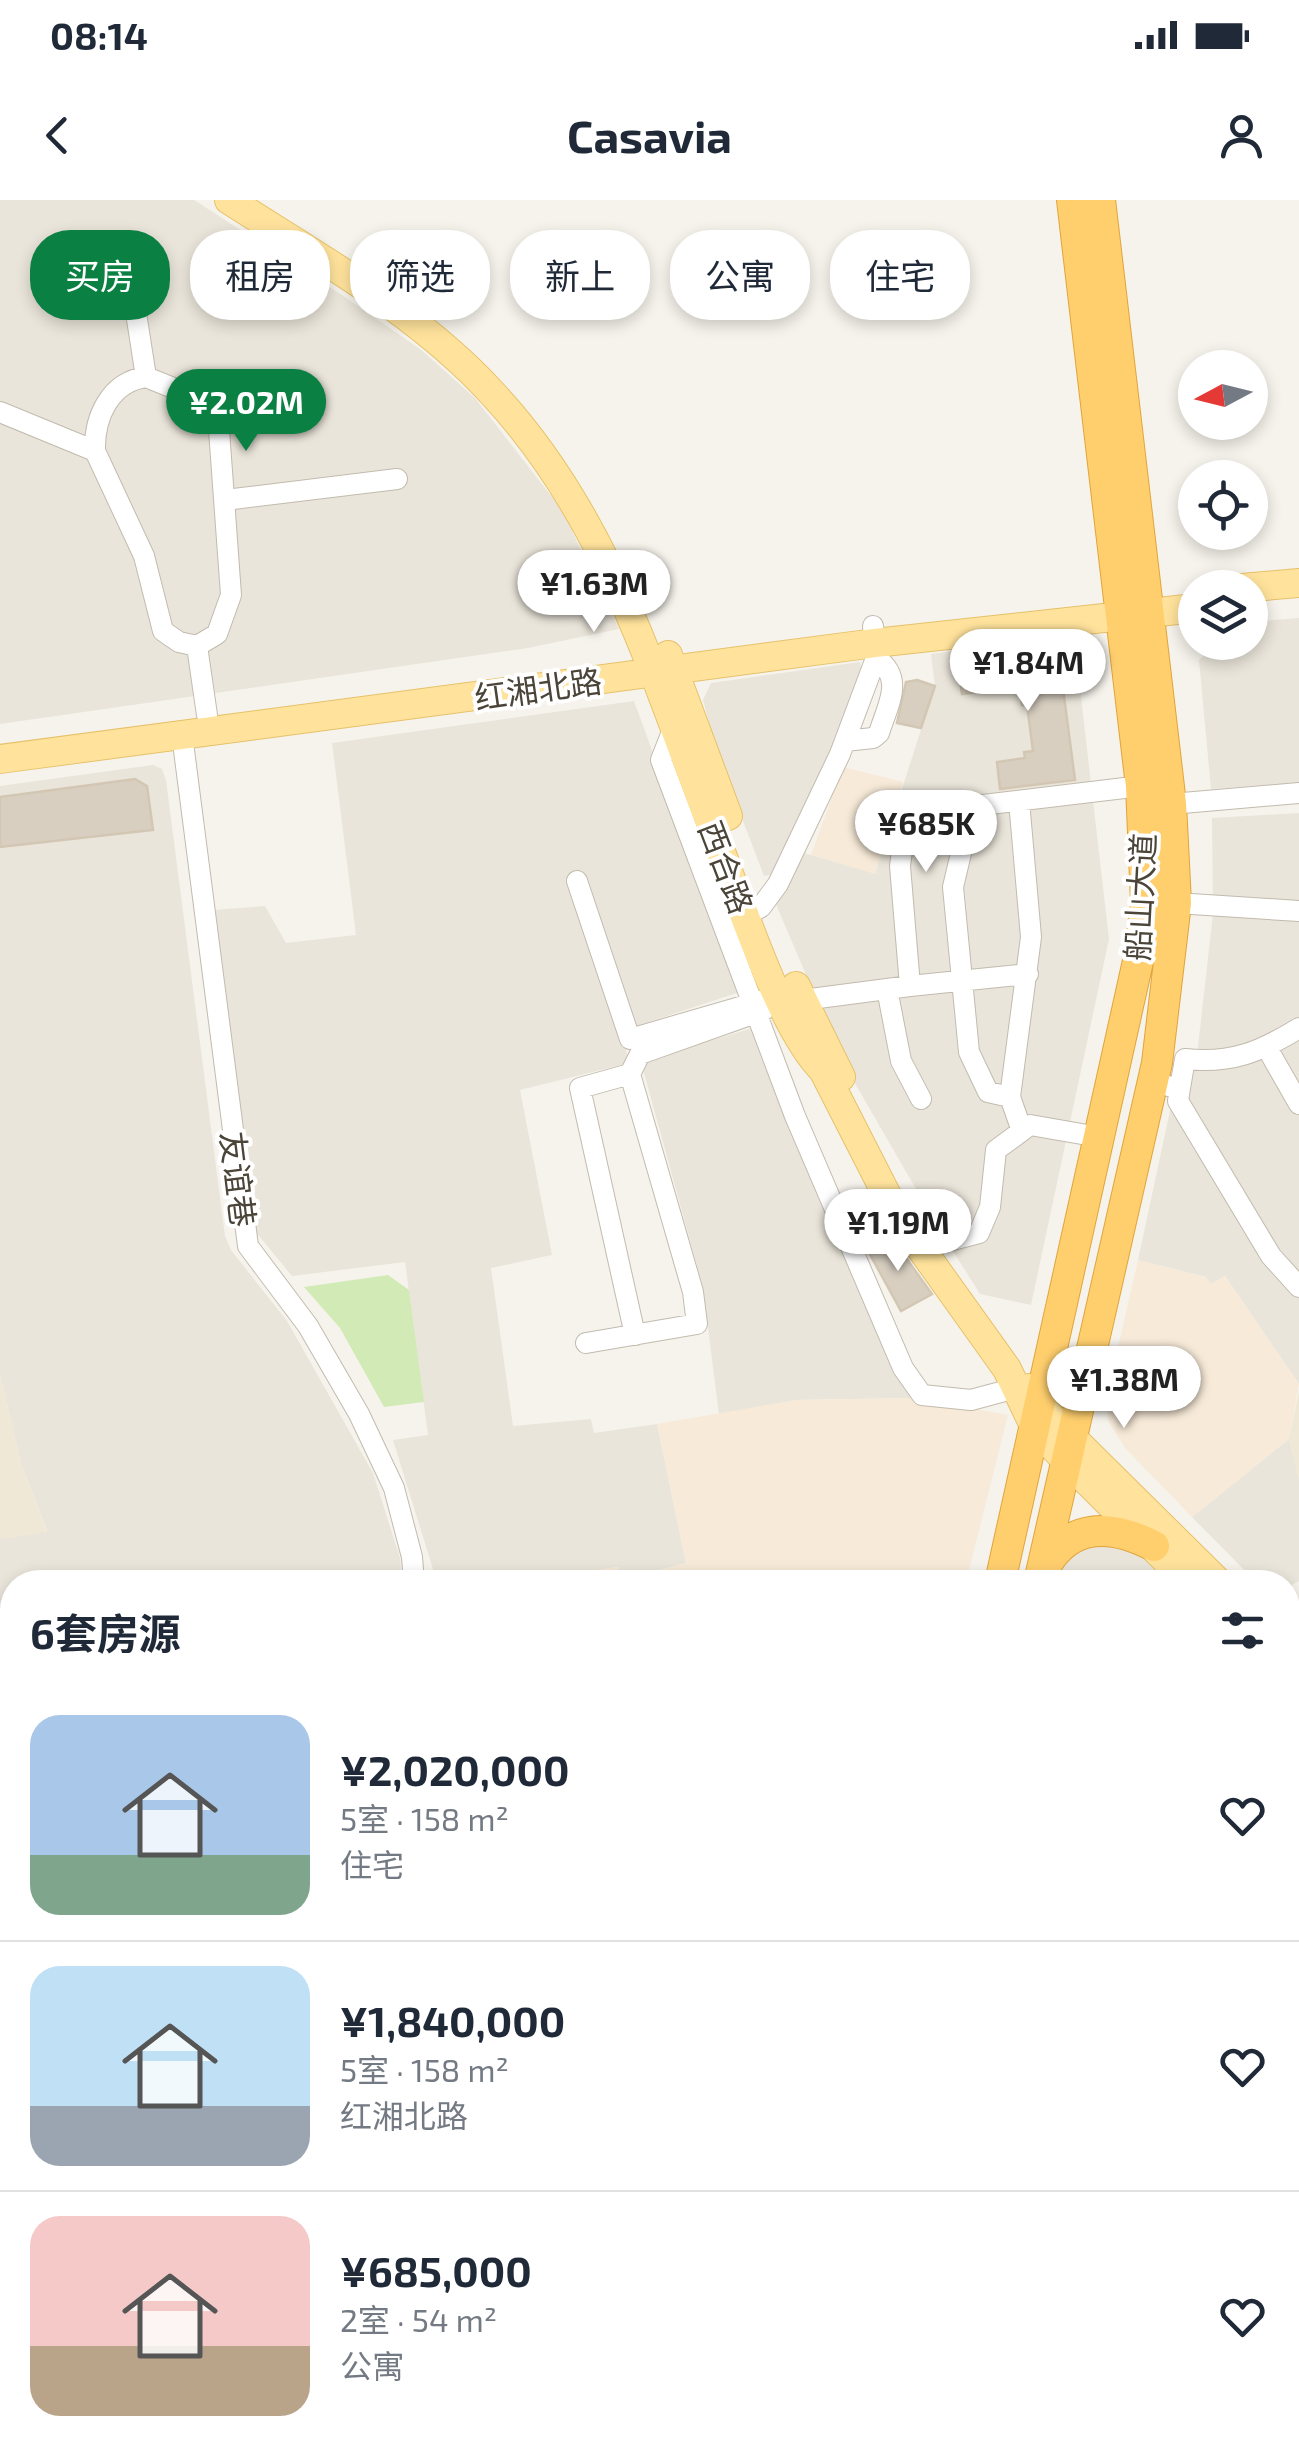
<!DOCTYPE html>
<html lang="zh">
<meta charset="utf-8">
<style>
body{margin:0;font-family:"Exo 2","Noto Sans SC",sans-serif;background:#f2f2f3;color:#1f2937;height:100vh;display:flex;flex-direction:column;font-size:38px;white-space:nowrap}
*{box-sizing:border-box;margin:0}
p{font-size:32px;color:#747a83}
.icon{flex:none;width:55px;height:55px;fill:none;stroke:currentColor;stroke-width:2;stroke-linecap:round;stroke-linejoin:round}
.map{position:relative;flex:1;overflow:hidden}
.panel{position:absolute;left:0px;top:1370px;width:1300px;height:892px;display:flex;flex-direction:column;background:#fff;border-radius:40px 40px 0 0;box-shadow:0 5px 15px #0003}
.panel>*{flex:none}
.guide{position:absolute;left:30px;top:30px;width:1240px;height:90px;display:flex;gap:20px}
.needle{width:65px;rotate:263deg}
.controls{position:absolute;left:1178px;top:150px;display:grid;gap:20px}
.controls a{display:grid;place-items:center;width:90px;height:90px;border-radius:50%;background:#fff;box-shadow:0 5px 15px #0003;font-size:50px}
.price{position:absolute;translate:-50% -85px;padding:0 22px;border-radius:35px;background:#fff;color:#222;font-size:32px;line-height:65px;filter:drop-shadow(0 2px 5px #0008)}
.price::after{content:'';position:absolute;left:50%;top:60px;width:30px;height:22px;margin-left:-15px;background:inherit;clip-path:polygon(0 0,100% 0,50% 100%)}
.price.active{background:#0b8043;color:#fff}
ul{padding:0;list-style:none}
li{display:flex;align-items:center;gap:30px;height:250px;padding:0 30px}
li+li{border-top:2px solid #e0e1e3}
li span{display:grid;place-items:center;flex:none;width:280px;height:200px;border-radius:30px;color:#555}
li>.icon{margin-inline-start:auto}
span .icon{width:120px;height:120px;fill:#fffc;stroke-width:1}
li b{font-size:42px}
h2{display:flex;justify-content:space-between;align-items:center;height:120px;padding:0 30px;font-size:42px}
.chip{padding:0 35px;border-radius:40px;background:#fff;box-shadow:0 5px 15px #0003;font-size:35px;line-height:90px}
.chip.active{background:#0b8043;color:#fff}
.status{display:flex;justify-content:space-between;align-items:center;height:70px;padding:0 50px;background:#fff;direction:ltr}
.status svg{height:28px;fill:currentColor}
header{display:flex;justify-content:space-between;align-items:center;height:130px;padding:0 30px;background:#fff;font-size:45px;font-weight:700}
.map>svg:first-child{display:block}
.residential{fill:#eae5da}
.commercial{fill:#f7ead8}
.education{fill:#efe8d6}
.green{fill:#d2eab5}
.building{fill:#d8cfc1;stroke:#d3c7b4;stroke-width:2.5}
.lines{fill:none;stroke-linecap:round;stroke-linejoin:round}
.minor-casing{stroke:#c2bbae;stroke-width:22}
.major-casing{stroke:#e6c16a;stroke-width:30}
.highway-casing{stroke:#e0a43c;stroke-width:32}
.minor{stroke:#fff;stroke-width:20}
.major{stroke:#ffe39c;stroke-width:28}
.highway{stroke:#ffcf6e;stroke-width:30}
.labels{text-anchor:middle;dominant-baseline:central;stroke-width:8;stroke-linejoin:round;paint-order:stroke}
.street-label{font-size:32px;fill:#4b4439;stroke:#fff}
</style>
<div class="status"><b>08:14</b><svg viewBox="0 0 49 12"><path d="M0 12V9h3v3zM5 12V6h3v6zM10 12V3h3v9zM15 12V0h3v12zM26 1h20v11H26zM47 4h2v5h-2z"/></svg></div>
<header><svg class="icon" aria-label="back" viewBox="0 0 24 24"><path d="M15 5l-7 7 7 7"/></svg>Casavia<svg class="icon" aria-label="person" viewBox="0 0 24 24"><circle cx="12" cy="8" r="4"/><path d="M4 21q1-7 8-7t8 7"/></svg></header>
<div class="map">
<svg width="1299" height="2262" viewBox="0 0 1299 2262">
<rect width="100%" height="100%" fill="#f6f3ec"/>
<path class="residential" d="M0,0h194l148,95 78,54 55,49 87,112 57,119 -91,19 -528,76z
M1299,418v165l-88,6 -12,-129 17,-17 34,-1v-20z
M1026,440l33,7 19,24 31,268 -78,366 -51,-11 -41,-65 -94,-163 -70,-164 25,-50 75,21 60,-187 -4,-32z
M860,462l2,13 -27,75 -61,124 -10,2 -47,-123 -14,-53 8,-17z
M634,501l106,291 -119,39 8,32 -109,27 32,165 -61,13 22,158 78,-7 3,14 63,-9 29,139 -65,17 -3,-13 -39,6 1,9h-143l-44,-142 35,-5 -23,-173 -113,14 -37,-45 -41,-321 51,-4 21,37 70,-8 -24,-192z
M153,565l9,4 4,11 59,456 6,14 56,71 86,152 27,85 2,24h-390v24l-12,-3v-64l47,-8 -26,-67 -21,-89v-589z
M1299,613v209l-58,30 -44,3 16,-141 -1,-96z
M752,828l142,345 20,25 -118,2 -77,15 -16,-127 -62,-226z
M1299,837v347l-74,-108 -14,8 -5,-7 -68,-17 42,-196z
M1289,1239l10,39v103l-11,6v-5h-32l-64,-65z
M1095,1337l49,19 24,26h-110l6,-24z
M0,1446l12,3v362l-12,59z
M1288,1517l11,13v732h-78l-12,-12h79z
M0,2137l12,3v110h513l56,12h-581z
M871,2250h278l16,12h-296z"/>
<path class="commercial" d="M843,567l60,15 -28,92 -64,-19z
M1138,1060l68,17 5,7 14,-8 74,108 -10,55 -97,78 -67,-69 -17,-28 -2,-20z
M914,1198l94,17 -42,167h-386l-2,-10 40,-5 4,13 64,-17 -29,-139 139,-24z
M12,1971v109l-12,-3v-47z"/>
<path class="education" d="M0,1175l21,89 26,68 -47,7z
M1299,1191v87l-10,-39z"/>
<path class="green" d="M388,1075l21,15 15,112 -40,5 -44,-79 -36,-41z"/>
<path class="building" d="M1029,451l14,1 18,21 14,107 -75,9 -3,-27 28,-4 -1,-6 9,-1 -6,-46h-5l-2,-19 -58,8 -5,-33z
M917,480l18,6 -14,42 -24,-5 9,-41z
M135,579l12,7 6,44 -153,17v-50z
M890,1036l42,58 -31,17 -34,-62z"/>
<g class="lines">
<defs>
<path id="minor" d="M129,68l17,109 62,25 11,28 12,165 -14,39 -20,12
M0,212l95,39 49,105 19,75 16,11 18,4 10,69
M95,251c-1,-34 15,-69 51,-74
M225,300l172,-21
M674,527l-13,33 134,356 108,252 19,27 49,5 45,-12
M182,535l66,511 60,80 51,88 35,74 18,69 2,25
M845,541l28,-3 6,-5c9,-29 26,-55 -3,-75
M1019,601l12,136 -21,160 12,34
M1171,604l128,-11
M958,608l4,41 -9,38 16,165 19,40 22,5
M577,681l53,158 134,-39
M1176,703l123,8
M746,716l15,-9 17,-23 62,-130 36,-96 -3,-32
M910,786l118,-12
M887,789l14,72 20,38
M803,800l107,-14 -10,-120 7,-52 234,-28
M1267,848l32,56
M630,874l-50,14 55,247
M1168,886l12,2 5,-29c46,5 75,-7 114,-31
M1180,888l-2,13 93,155 28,31
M933,1045l46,-12 11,-26 6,-57 34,-25 69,12
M586,1143l111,-19 -4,-32 -63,-218 10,-20 124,-44
M0,1430l12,2
M1288,1548l11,-8
M0,1963l12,-58
M0,2100l12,2
M0,2114l12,3
M627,2250l55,12
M690,2250l55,12
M1183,2250l12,12
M60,2262l3,-12
M179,2262l2,-12
M308,2262l3,-12
M444,2262l2,-12
M535,2262l3,-12
M593,2262l3,-12"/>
<path id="major" d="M229,0c90,58 190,113 263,193 116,124 161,282 221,437 23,60 67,198 110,240l74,145 110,154 29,61 152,152
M1242,388l57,-5
M668,455l60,161
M0,559l875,-116 320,-35
M796,786l45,91
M1029,1188l12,19 177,175
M1288,1456l11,12
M1288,1493l11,13"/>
<path id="highway" d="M1045,1367c26,-46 68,-42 109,-21
M1000,1382l140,-630 6,-50 -5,-116 -69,-586
M1039,1382l118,-519 19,-160 -5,-99 -71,-604
M804,2262l2,-12
M842,2262l2,-12"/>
</defs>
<use href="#minor" class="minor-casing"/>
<use href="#major" class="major-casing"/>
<use href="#highway" class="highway-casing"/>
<use href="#minor" class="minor"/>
<use href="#major" class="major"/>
<use href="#highway" class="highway"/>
</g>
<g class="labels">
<g class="street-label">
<text transform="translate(538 488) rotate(-8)">红湘北路</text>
<text transform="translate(727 667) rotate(69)">西合路</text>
<text transform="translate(1139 697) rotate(-87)">船山大道</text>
<text transform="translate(239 979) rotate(83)">友谊巷</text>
</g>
</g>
</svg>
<div class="controls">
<a><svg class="needle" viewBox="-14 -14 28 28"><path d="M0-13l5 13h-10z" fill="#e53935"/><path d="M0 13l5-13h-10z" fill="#747a83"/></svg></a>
<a><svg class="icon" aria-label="locate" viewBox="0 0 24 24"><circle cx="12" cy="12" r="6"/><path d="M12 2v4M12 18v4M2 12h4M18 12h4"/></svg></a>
<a><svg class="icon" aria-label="layers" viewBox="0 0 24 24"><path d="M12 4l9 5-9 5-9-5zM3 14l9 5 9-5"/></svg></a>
</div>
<b class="price active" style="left:246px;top:254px">¥2.02M</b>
<b class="price" style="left:594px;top:435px">¥1.63M</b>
<b class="price" style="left:1028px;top:514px">¥1.84M</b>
<b class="price" style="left:926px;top:675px">¥685K</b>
<b class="price" style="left:898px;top:1074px">¥1.19M</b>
<b class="price" style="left:1124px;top:1231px">¥1.38M</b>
<div class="guide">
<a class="chip active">买房</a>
<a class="chip">租房</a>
<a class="chip">筛选</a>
<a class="chip">新上</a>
<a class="chip">公寓</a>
<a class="chip">住宅</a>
</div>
<section class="panel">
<h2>6套房源<svg class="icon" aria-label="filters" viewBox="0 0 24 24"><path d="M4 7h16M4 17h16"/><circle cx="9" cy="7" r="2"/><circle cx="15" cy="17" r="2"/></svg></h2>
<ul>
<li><span style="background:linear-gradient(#a9c7e8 70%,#7fa58c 0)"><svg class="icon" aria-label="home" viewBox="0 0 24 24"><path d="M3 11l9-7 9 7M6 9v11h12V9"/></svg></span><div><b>¥2,020,000</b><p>5室 · 158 m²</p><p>住宅</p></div><svg class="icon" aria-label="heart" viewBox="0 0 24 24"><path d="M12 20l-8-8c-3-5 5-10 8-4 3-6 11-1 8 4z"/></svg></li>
<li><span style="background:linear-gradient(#bfe0f5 70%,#9aa5b1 0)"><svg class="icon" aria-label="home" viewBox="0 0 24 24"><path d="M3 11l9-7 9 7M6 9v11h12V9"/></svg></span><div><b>¥1,840,000</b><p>5室 · 158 m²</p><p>红湘北路</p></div><svg class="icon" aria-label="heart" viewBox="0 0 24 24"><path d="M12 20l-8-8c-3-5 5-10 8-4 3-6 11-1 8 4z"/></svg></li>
<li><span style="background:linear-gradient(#f6c9c9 65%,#b9a48a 0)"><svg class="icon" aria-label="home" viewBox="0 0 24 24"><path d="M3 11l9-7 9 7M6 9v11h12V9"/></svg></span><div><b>¥685,000</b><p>2室 · 54 m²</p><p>公寓</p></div><svg class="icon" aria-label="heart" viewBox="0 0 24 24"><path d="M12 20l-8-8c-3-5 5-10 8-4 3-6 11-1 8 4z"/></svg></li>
</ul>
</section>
</div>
